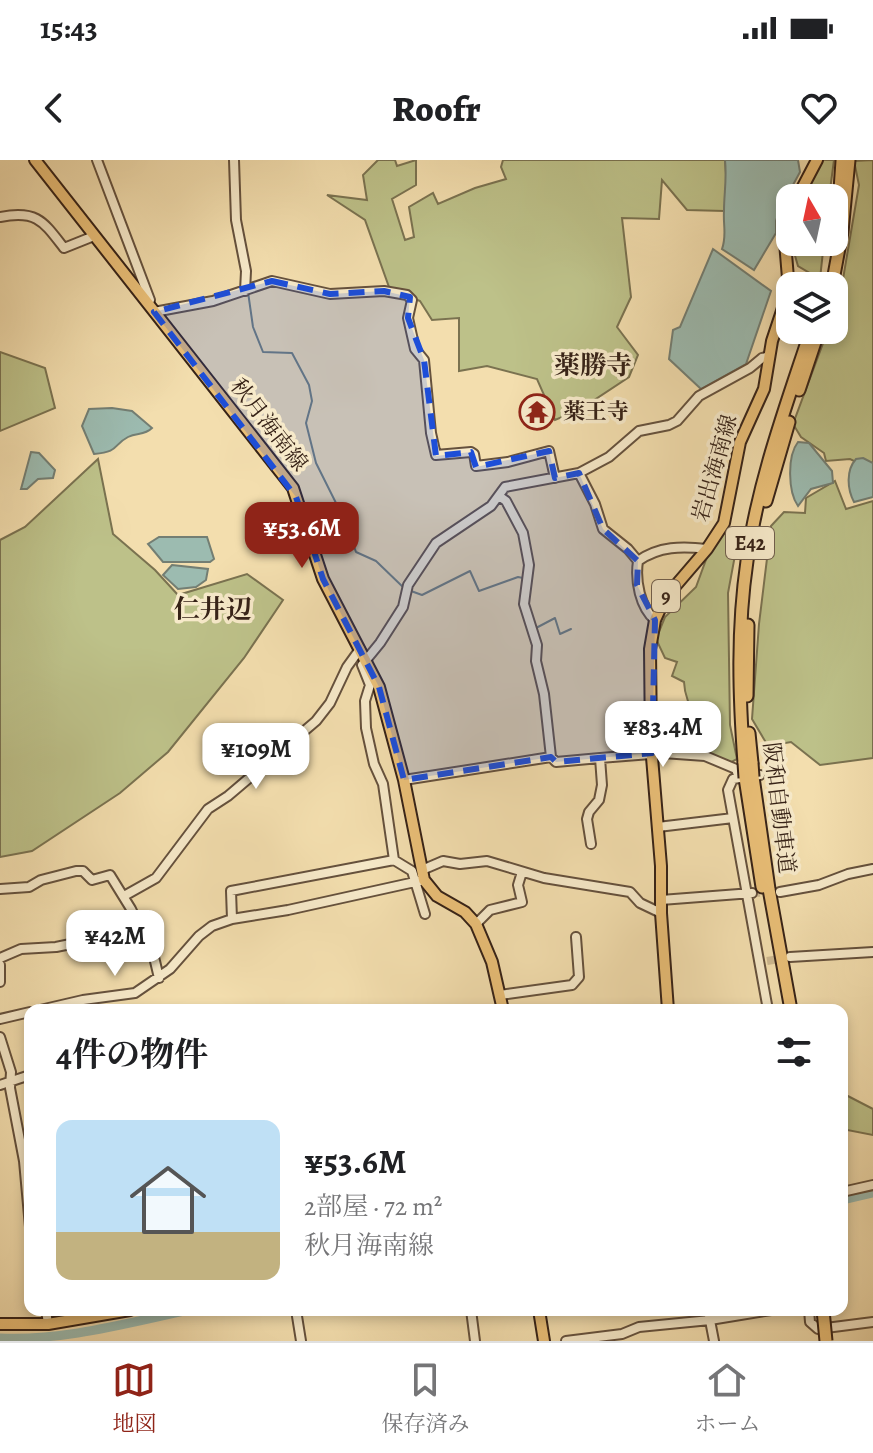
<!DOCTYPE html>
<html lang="ja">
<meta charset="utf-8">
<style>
body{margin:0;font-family:Alegreya,"Noto Serif JP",serif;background:#f6f6f6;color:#202124;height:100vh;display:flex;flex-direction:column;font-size:30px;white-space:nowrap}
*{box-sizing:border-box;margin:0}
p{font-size:26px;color:#757577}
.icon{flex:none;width:44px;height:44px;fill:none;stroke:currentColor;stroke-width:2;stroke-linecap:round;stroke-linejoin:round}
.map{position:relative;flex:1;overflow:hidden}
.drawer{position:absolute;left:24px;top:844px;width:824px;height:312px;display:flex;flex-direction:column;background:#fff;border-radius:16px;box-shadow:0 4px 12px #0003}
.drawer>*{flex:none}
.needle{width:52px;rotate:351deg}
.tools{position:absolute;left:776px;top:24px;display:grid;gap:16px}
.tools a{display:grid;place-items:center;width:72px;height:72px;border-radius:16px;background:#fff;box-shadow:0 4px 12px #0003;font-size:40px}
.price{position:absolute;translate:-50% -68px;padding:0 18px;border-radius:16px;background:#fff;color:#222;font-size:26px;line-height:52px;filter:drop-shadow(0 2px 4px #0008)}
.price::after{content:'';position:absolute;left:50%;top:48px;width:24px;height:18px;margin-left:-12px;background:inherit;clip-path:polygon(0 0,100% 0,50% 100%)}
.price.selected{background:#8f2418;color:#fff}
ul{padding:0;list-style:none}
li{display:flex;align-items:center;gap:24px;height:200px;padding:0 32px}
li span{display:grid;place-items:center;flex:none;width:224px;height:160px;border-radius:16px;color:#555}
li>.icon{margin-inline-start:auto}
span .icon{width:96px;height:96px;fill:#fffc;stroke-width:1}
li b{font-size:34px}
h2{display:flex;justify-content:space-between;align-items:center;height:96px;padding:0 32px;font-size:34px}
.status{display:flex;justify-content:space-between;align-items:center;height:56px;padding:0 40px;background:#fff;direction:ltr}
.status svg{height:22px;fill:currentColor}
header{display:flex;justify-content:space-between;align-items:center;height:104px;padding:0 32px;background:#fff;font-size:36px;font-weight:800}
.menu{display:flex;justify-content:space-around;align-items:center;height:112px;border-top:2px solid #e0e0e0;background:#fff;font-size:22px;color:#757577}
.menu a{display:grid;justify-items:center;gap:4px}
.menu .selected{color:#8f2418}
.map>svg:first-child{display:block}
.green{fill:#bdc189;stroke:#7a7250;stroke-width:2}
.water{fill:#9cbbb0;stroke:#737e73;stroke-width:2}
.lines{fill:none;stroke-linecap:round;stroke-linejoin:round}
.stream{stroke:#737e73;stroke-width:2}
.river{stroke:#9cbbb0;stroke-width:9}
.minor-tunnel{stroke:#cdb890;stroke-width:8;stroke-dasharray:8 4;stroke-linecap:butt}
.minor-casing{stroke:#65513d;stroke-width:12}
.major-casing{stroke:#362217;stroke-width:14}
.highway-casing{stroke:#362217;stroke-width:15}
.minor{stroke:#f7eaca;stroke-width:8}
.major{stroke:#eabf77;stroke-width:10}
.highway{stroke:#eabf77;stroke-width:11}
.highway-bridge-casing{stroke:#362217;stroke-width:15;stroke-linecap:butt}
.highway-bridge{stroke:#eabf77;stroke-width:11}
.marked{fill:#1d4ed8;fill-opacity:0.2;stroke:#1d4ed8;stroke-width:6;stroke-dasharray:16 10;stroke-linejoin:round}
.labels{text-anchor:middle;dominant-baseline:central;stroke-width:7;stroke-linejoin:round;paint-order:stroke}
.shield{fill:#f7eaca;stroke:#705e4d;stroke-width:2}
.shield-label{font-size:20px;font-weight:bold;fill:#362217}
.poi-label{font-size:22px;font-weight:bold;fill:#362217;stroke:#f7eaca;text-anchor:start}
.street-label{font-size:22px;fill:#362217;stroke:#f7eaca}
.quarter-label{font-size:26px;font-weight:bold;fill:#362217;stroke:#f7eaca}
</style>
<div class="status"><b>15:43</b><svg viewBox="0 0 49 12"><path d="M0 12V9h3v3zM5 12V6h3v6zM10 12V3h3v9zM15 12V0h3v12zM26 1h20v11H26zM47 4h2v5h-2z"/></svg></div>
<header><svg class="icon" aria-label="back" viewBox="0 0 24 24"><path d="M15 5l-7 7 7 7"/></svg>Roofr<svg class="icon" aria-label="heart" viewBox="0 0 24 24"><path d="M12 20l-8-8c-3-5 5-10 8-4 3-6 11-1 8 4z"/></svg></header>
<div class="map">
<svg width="873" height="1181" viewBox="0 0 873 1181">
<rect width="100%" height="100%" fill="#f3deae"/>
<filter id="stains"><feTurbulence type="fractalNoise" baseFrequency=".0025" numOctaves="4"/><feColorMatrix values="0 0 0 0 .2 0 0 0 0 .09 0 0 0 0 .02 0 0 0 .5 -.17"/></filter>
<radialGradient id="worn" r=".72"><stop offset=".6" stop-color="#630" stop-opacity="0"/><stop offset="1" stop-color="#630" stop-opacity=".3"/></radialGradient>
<path class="green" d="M378,0h17l2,6 19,-6v25l-24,14 13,41 9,-3 -5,-30 24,-14 5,11 37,-16 31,-9 -5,-12 2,-7h222l2,29 -3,22 -37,-1 -25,-30 -3,39 -37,-1 9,79 -14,30 21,28 -9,22 -50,33 -24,10 -18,-41 -50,-13 -28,5v-53l-27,2 -12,-19 -31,-14 -24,-67 -38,-25 40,5 -4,-25z
M820,0h14l-5,38h-28z
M873,0v310l-23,-11 -24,2 -2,-8 -23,-16 -8,-13 35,-94h6v-21l9,-30 16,-94 -5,-24z
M791,82h33l-4,37 -22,-13z
M0,192l45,16 10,40 -55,23z
M98,299l15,75 42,36 23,25 69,-21 36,26 -39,58 -76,94 -48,41 -88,58 -32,6v-317l25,-13z
M835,321l11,28 27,-8v257l-53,7 -29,-23 -23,4 -16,-27 7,-95 12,-98 13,-14 21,1 1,-15z
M725,369l13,10 -10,54 2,132 7,34 -11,6 -20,-8c1,-28 -21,-48 -22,-75l-12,-6 5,-14 -12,-4 -9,-19 9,-22 31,-30 11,-30z
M842,933l31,16v26l-31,-6z"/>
<path class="water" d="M725,0h73l2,12 -20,37 -4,12v12l-22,37 -32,-21c5,-14 1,-23 2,-38 0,-18 3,-32 1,-51z
M713,89l58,42 -25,73 -45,25 -32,-30 4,-29 7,-3z
M112,248l20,3 20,17c-8,8 -15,4 -24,9 -17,9 -7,14 -34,17l-12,-28 7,-17z
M798,282l11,1 23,28 1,12 -22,6 -13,17c-10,-14 -11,-50 0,-64z
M31,292l8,1 16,17 -2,8 -15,1 -11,10h-6z
M863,298l10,5v34l-19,5c-7,-13 -8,-32 2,-43z
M159,377h48l7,22 -4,3h-47l-15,-18z
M172,405l36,4 -2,11 -10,7 -18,2 -15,-14z"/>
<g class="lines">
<path class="stream" d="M248,132l5,35 10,25 29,1 17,32 3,16 -6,22 10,40 29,58 11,31 20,9 29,28
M411,431l11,4 48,-24 9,20 39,-14 5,1v4
M536,468l19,-10 5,16 11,-5"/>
<path class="river" d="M842,1040l31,-7
M0,1178c64,3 127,-15 189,-28"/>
<path class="minor-tunnel" d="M752,733l28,-1
M767,801l18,-3"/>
<defs>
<path id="minor" d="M97,0l53,140 -2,4
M234,0l2,60 10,51 -1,20
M0,57c37,-7 43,4 64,31l30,-12
M154,152l59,-11 59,-20 58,13 54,-3 23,4 5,5 -4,18 7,31 9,11 7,73 5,22 35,-3 3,2 2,12 32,-4 41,-11 6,27
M579,313l16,31 8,25 25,20 10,12
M499,336l7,5 17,32 6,32 -5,39 13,41 -1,16 8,33 7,63 5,5 44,-4 2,27 -3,15 -10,12 -2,7 4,25
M655,460c-15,-13 -20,-39 -17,-59 21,-15 44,-15 69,-12
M600,598l63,-5 42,3 31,13 3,9
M760,615l-27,4 -5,11 40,220
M404,620l147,-23
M658,667l75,-9
M394,700l-11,-76 -9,-20 -8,-36 -1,-27 5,-16 -8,-20 18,-22 23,-36 5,-22 28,-42 55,-37 14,-19 74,-14 30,-16 30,-26 30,-6 8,-4 22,-25 51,-28 12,-10 8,-2
M422,710l21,-9 17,3 27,-3 57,17 86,14 10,11 21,10
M0,729l29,-2 12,-7 35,-9h7l9,9 18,-5 21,34 23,48 5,21
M780,732l39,-7 29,-11 25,-5
M124,736l32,-18 52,-69 20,-13 88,-75 14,-18 17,-36 13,-18
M661,740l91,-7
M232,759l-1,-28 163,-31 18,11 13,43
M476,764l14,-14 32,-8 -4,-17 4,-13
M790,797l83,-5
M0,798l21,-9 35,-2 29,-6 48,-25
M0,805v17
M500,835l72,-10 7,-8 -3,-40
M40,850l43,-10 52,-7 35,-24 29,-33 13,-10 20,-7 56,-9 136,-30
M0,859l30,-7
M0,877l11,35 -1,16 14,73 6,66
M0,925l30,-10
M842,1032l31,-7
M46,1150l2,14
M296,1150l5,31
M471,1150l4,31
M708,1150l6,31
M809,1150l1,12 8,7 55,-7
M566,1181l56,-7 17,-7 71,-7 61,-10"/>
<path id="major" d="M35,0l258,328 30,91 56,108 25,93 20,100 13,16 28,16 11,12 16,38 11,48
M797,38l20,-38
M668,850l-7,-97v-47l-10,-121 -1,-96 5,-29 10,-22 42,-49 17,-26 16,-81 24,-53 8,-48 17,-51 -5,-60 6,-18
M539,1150l5,31
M0,1164h48l82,-14"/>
<path id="highway" d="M839,44l3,-43
M832,126l10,-54 7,-72
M799,230l20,-60
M766,341l23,-79
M747,536l1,-71
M749,573l3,30
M744,603c-5,-68 -7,-134 3,-202 11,-80 39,-155 64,-231
M753,617l16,112 22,121
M745,618l17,109"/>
</defs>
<use href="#minor" class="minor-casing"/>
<use href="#major" class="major-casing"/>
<use href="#highway" class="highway-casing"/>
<use href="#minor" class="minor"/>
<use href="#major" class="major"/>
<use href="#highway" class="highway"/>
<defs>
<path id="highway-bridge" d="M744,603l1,15
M752,603l1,14
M823,1150l3,31"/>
</defs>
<use href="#highway-bridge" class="highway-bridge-casing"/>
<use href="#highway-bridge" class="highway-bridge"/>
</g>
<path class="marked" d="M272,121l58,13 54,-3 26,6 -2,21 16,42 12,96 35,-4 5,15 73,-16 6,27 24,-5 24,56 35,32 -1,24 18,35 -3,133 -96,9 -5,-5 -147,23 -25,-93 -56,-108 -27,-82 -142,-185z"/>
<defs>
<symbol id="temple-ring" viewBox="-11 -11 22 22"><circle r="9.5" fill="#f7eaca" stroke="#8f2418" stroke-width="1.5"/><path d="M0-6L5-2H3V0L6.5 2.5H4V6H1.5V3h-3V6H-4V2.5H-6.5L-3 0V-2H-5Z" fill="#8f2418"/></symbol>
</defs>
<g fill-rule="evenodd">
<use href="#temple-ring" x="517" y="232" width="40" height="40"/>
</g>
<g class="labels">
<g class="shield">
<rect x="726" y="367" width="48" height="32" rx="6"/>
<rect x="652" y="420" width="28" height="32" rx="6"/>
</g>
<g class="shield-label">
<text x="750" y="383">E42</text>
<text x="666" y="436">9</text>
</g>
<g class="poi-label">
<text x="563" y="252">薬王寺</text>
</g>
<g class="street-label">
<text transform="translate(269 265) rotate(52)">秋月海南線</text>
<text transform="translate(715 308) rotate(-74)">岩出海南線</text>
<text transform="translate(779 648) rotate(83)">阪和自動車道</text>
</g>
<g class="quarter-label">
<text x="593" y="205">薬勝寺</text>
<text x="213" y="449">仁井辺</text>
</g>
</g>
<rect width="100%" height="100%" filter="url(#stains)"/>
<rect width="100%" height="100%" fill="url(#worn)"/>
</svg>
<div class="tools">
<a><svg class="needle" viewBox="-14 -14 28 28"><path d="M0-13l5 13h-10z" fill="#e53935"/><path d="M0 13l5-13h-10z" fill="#757577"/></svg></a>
<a><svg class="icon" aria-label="layers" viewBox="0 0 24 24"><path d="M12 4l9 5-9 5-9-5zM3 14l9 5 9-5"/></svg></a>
</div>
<b class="price selected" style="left:302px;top:410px">¥53.6M</b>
<b class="price" style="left:663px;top:609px">¥83.4M</b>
<b class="price" style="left:256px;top:631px">¥109M</b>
<b class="price" style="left:115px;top:818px">¥42M</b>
<section class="drawer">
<h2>4件の物件<svg class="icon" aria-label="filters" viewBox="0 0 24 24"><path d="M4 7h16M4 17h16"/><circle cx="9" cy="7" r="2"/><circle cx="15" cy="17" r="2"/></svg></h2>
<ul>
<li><span style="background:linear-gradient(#bfe0f5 70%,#c2b280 0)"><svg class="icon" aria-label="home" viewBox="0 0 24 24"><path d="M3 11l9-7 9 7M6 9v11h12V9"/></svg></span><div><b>¥53.6M</b><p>2部屋 · 72 m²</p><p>秋月海南線</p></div></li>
</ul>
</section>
</div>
<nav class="menu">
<a class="selected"><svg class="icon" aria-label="map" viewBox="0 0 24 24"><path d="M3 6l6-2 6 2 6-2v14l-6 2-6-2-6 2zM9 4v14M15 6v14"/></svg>地図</a>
<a><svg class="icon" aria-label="saved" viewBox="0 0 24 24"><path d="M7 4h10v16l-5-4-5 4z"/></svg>保存済み</a>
<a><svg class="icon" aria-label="home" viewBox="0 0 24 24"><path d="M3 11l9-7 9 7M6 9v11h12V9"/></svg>ホーム</a>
</nav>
